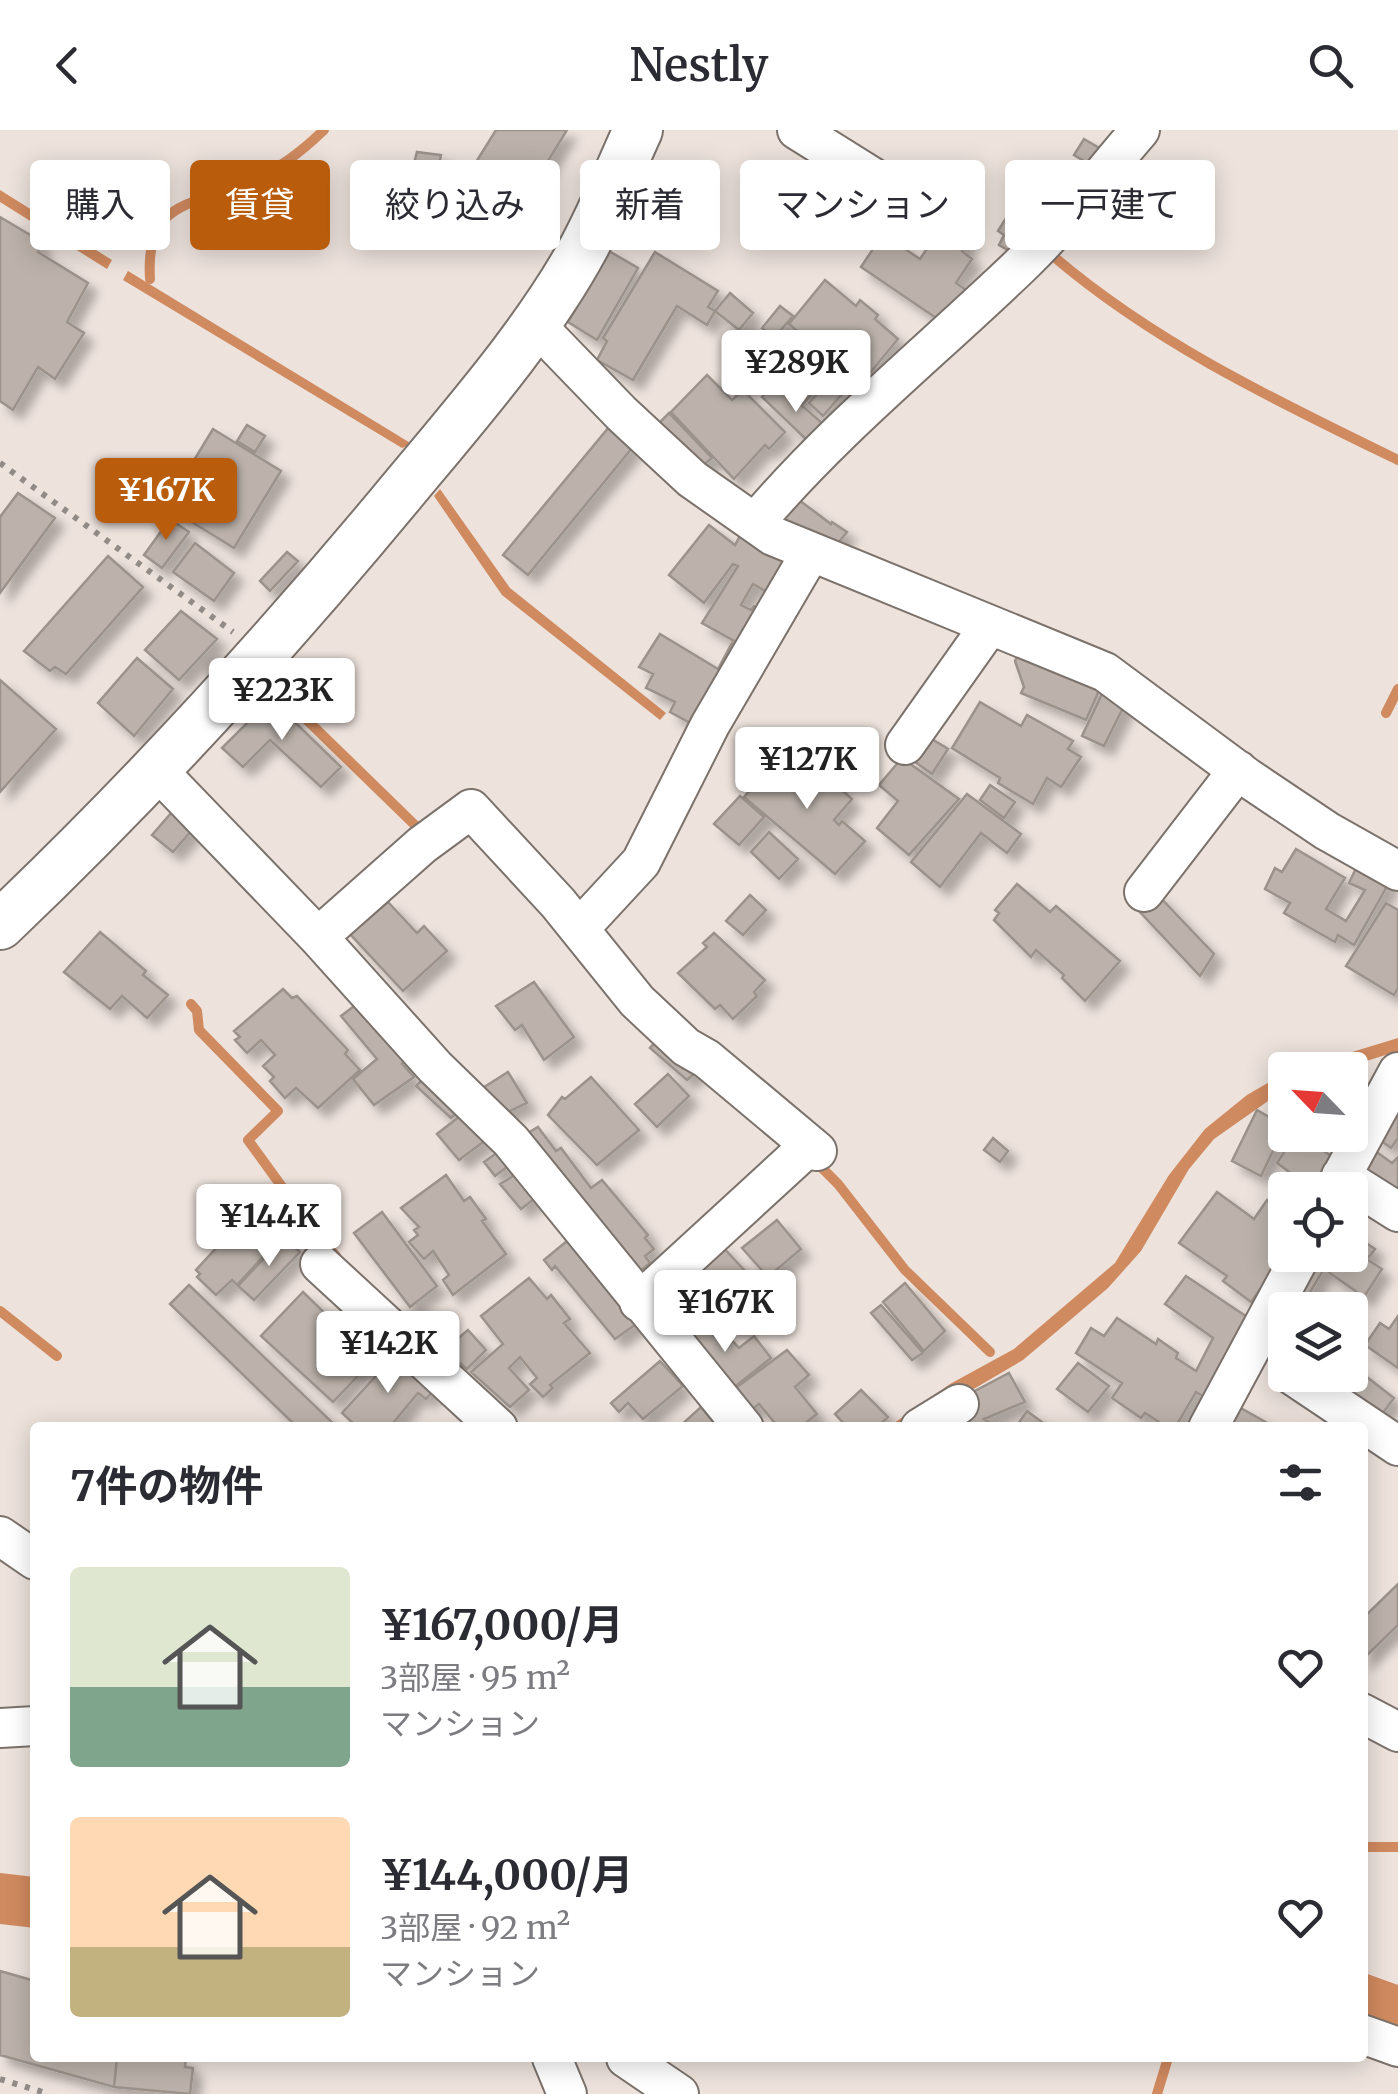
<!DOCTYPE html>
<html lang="ja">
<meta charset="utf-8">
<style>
body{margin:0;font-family:Merriweather,"Noto Sans JP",serif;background:#f2f2f3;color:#2b2b33;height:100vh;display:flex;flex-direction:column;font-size:38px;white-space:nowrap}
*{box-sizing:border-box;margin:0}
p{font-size:32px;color:#7c7c81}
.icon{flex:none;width:55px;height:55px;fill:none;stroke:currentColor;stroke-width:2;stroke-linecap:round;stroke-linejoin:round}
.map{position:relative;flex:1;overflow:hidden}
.drawer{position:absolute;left:30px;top:1292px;width:1338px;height:640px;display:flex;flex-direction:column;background:#fff;border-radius:10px;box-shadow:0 5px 25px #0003}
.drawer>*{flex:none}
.hud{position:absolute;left:30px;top:30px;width:1340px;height:90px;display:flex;gap:20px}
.needle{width:65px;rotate:295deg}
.tools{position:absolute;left:1268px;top:922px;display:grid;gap:20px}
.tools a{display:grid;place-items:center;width:100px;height:100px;border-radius:10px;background:#fff;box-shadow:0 5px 25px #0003;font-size:50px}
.price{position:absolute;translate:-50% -85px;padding:0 22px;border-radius:10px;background:#fff;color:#222;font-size:32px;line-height:65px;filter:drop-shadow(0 2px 5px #0008)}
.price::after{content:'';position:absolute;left:50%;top:60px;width:30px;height:22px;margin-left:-15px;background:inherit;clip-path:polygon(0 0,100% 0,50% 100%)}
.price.current{background:#b95c0b;color:#fff}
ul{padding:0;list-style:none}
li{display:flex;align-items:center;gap:30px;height:250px;padding:0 40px}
li span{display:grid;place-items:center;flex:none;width:280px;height:200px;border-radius:10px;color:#555}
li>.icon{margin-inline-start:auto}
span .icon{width:120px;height:120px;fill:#fffc;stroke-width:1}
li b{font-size:42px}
h2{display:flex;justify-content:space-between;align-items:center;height:120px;padding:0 40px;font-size:42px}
.chip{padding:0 35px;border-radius:10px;background:#fff;box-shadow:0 5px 25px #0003;font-size:35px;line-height:90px}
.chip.current{background:#b95c0b;color:#fff}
header{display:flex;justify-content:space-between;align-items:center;height:130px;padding:0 40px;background:#fff;font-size:45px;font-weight:600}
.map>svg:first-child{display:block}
.water{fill:#d08a5f}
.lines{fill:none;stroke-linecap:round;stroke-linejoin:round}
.stream{stroke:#d08a5f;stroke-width:10}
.building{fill:#bcb2ab;stroke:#9c928c;stroke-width:2.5;filter:url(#shadow)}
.minor-casing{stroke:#7c726c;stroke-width:42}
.tertiary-casing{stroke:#7c726c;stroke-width:52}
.path{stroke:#928a86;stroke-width:6;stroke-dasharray:5 8;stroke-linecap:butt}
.minor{stroke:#fff;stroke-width:38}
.tertiary{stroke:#fff;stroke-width:48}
</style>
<header><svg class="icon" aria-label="back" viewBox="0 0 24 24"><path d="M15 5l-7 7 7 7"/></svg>Nestly<svg class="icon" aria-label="search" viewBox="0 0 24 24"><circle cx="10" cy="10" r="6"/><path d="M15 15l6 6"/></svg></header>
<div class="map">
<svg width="1398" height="1964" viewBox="0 0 1398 1964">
<defs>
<filter id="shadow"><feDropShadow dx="9" dy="9" stdDeviation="5" flood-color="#0004"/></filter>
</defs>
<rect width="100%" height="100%" fill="#ede2dc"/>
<path class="water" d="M0,60l112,70 -5,9 -107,-67z
M128,141l284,173 -10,4 -279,-168z
M440,359l70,99 156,125 -6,7 -158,-125 -68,-99z
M1398,908v13l-60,19h-45z
M1285,943v16l-71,50 -25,30 -48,82 -33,37 -85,72 -114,67 -22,1 63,-44 64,-35 101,-86 54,-88 36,-46 42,-34z
M0,1743l35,4v51l-35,-4z
M1362,1842l36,13v51l-35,-12z"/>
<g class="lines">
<path class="stream" d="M1053,126c103,88 224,145 345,204
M150,149c-5,-79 41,-72 97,-97 33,-14 52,-28 77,-52
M271,555l150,146 2,-1
M1386,583l12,-24
M191,874l6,7 2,19 79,81 -30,29 66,91 22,25
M816,1032l22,22 67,86 85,82
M0,1181l57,45
M1362,1717h36
M1157,1964l11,-36"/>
</g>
<path class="building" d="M496,0h71l-62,102 -52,-33z
M1084,9l22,13 -10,16 -22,-13z
M417,22l24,3 -14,64 -26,-7z
M1029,70l20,11 -29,46 -21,-12 5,-10 -6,-4 15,-24 9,5z
M0,87l42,25 -4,10 50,31 -21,39 17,11 -29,46 -17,-12 -25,43 -13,-9z
M946,90l24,17 -8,14 10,8 -16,24 16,11 -33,26 -78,-53 22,-33 37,25z
M609,121l29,17 -41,72 -29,-18z
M655,122l63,39 -10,16 7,4 -8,14 -30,-19 -44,74 -36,-20 10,-19 -4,-3z
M825,150l31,26 4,-6 18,15 -3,4 23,20 -37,45 -14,-12 -7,9 -27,-22 7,-8 -31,-27z
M730,163l23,20 -14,17 -24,-19z
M780,176l13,10 -19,22 -12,-10z
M778,206l30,26 -5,6 18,16 -18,20 -47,-40z
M707,245l25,25 11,-10 42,42 -16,17 -4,-4 -31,34 -63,-67z
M829,251l14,12 -20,23 -14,-13z
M775,252l55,48 -16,17 -52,-50z
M669,283l43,45 -11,9 -42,-44z
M247,295l18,11 -10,16 -18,-11z
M609,297l24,20 -105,128 -25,-20z
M213,299l68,42 -47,77 -68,-42z
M18,363l37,25 -55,75v-76z
M799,370l32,24 1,-2 15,10 -13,16 -57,-30 9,-13 5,6z
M170,389l19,13 -27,36 -18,-13z
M709,395l26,20 6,-11 55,30 -19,34 -24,-14 -12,21 10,5 3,-4 14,6 -21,36 -45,-25 36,-57 -5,-2 -29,39 -35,-28z
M195,413l39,30 -20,28 -41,-29z
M287,422l11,9 -28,30 -10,-10z
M108,426l35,31 -77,87 -11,-7 -5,4 -26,-20z
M181,481l36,28 -38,41 -34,-30z
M660,504l58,35 14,-26 13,6 -51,76 -24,-13 5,-10 -29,-14 7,-14 -14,-7z
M1019,522l82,34 -15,34 -65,-27 3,-6 -9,-26z
M137,528l36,31 -39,47 -36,-33z
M0,550l56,49 -56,63z
M1103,562l23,10 -22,44 -22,-10z
M271,569l70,68 -20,20 -51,-47 -27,27 -21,-19z
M980,572l41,24 6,-11 46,26 -5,8 13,8 -20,30 -14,-9 -14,26 -35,-21 2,-5 -48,-30z
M927,606l21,13 -16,25 -21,-15z
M783,624l30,27 9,-9 30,27 -18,21 5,5 3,-4 23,20 -30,33 -91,-77z
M902,628l57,41 -50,56 -32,-27 21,-27 -19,-16z
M990,655l25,17 -11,16 -24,-18z
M967,664l54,40 -14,19 -26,-20 -41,54 -29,-25z
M740,666l24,21 -25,28 -25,-21z
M172,682l21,17 -20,23 -21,-17z
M769,702l29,27 -19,20 -28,-27z
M1296,719l49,29 -19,31 20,12 19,-31 -16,-7 9,-19 32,17 -36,64 -16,-10 -3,7 -51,-29 6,-10 -25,-14 10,-21 7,4z
M1017,754l33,28 6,-6 64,55 -35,40 -23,-23 2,-3 -28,-25 -5,7 -37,-37 5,-7 -4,-3z
M1156,763l58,61 -14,22 -61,-65z
M750,765l16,15 -23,25 -17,-14z
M388,772l29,31 7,-7 23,25 -44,40 -53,-57z
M1386,773l12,7v78l-4,7 -48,-29z
M100,802l46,39 -3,4 25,20 -21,23 -25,-22 -12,13 -46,-37z
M714,803l51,47 -11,12 3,4 -24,23 -13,-14 -5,4 -37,-36 29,-26 -4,-4z
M534,852l40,55 -30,23 -22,-35 -7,5 -19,-24z
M283,859l9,9 5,-2 51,54 -3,4 15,16 -42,38 -22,-20 -11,10 -15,-17 4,-4 -11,-11 12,-11 -14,-15 -14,13 -12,-13 5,-3 -6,-6z
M361,871l48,58 -7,5 12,13 -40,28 -21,-26 24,-20 -36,-43z
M662,905l37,34 -12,11 -37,-32z
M508,942l19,31 -27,13 -19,-27z
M668,944l21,22 -32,31 -22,-23z
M591,947l48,53 -42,35 -49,-50 14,-18 3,2z
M424,948l35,32 -8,8 -35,-32z
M1398,964v44l-7,10 -19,-14z
M1257,980l28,16 -24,50 -29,-15z
M465,982l21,28 -27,20 -22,-26z
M538,997l18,24 5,-3 30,40 11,-8 46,55 -3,3 9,11 -9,7 5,7 -15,12 -112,-139z
M1285,1004l15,1 34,23 -16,32h-31l9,-13 -19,-14 13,-20 -8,-4z
M993,1008l15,13 -8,11 -16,-12z
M1367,1015l25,18 6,-6v48l-44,-34z
M505,1017l37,46 -21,16 -21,-25 13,-8 -6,-9 -12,9 -11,-14z
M446,1045l18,26 6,-4 16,22 -4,2 24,33 -53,41 -10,-15 6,-5 -16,-24 -9,8 -15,-17 9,-7 -4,-5 5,-3 -18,-19z
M1217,1062l37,27 13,-19 18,14v41l-34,47 -28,-21 4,-5 -48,-33z
M254,1077l29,28 -46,50 -5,-5 -16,15 -19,-18 3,-3 -4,-4z
M382,1082l55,74 -27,21 -56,-74z
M777,1090l24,29 -33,28 -26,-29z
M1350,1102l25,17 -6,8 -19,-13z
M573,1106l69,84 -27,19 -60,-73 -3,4 -8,-10z
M284,1107l16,15 -46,48 -16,-14z
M720,1114l52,56 -35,30 -19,-22 -4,4 -15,-16 5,-4 -19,-22z
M1350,1118l32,21 -18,28 -40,-28 -14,23 29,18h-54v51l-23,-15 50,-91h38z
M1186,1146l67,45 -42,80 -15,-9 -21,36h-7l-23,-15 -4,5 -29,-20 10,-15 -46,-30 15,-25 13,8 13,-18 39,26 2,-5 20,14 -2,5 20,13 17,-33 -48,-34z
M529,1148l18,21 4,-4 19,24 -6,4 26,30 -40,32 3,3 -10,9 -13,-13 7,-6 -17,-21 -11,11 20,22 -19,17 -39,-35 32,-28 -22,-28z
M905,1153l40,48 -21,20 -41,-49z
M189,1155l149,143h-40l-128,-124z
M303,1162l70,68 -40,42 -72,-66z
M881,1175l42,48 -11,7 -41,-47z
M1398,1186v52l-33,-23 15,-22 9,6z
M699,1189l22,24 7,-7 11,12 15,-12 17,22 -44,35 -48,-57z
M366,1190l29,30 -16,18 -28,-32z
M468,1200l18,20 -19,19 -23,-19z
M787,1220l22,25 -14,12 22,27 -18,14h-20l-20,-24 -14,11 -16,-22z
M396,1224l40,34 -10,11 -8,-6 -29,35h-31l-16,-15z
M660,1231l23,25 -40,33 -15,-16 -9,9 -8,-9z
M1078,1233l31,23 -21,26 -31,-23z
M1354,1237l40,31 -20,27 -40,-33z
M1009,1243l16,29 -41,17 6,4 -3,5h-37l14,-18 14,-3 -7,-14z
M861,1260l27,27 -11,11h-29l-13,-14z
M701,1277l17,21h-40z
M1239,1277l37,21h-58z
M1027,1281l19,14 -2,3h-29z
M1398,1454v41l-36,35v-41z
M0,1841l35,10v77h82l-3,29 -114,-32z
M117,1928h69l-1,9 8,1 -3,26 -76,-7z"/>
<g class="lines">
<defs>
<path id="minor" d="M797,0l125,78
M534,193l88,91 70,65 81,57 332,136 143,106 79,53 71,40
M755,393c80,-95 180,-175 269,-261 42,-41 78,-88 116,-132
M905,615l85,-120
M158,641l160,166 117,130 76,74 233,287
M1144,762l94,-122
M579,799l62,-67 69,-137 101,-173
M318,807l104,-92 49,-36 87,94 79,98 49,46 21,12 110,92
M1341,1046l57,36
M1334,1060l64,-118
M320,1134l178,164
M639,1172l171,-157
M1292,1245l106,71
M920,1298l39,-24
M1208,1298l93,-173
M0,1406l35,24
M1362,1583l36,19
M0,1598l35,-2
M1362,1904l36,13
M552,1928l15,36
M626,1928l53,36"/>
<path id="tertiary" d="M0,795c145,-138 280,-286 407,-440 60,-72 133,-156 177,-238 20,-37 36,-78 54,-117"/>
</defs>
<use href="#minor" class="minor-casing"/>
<use href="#tertiary" class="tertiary-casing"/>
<path class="path" d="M0,333l233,169
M0,1949l49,15"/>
<use href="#minor" class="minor"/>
<use href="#tertiary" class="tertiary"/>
</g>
</svg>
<div class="tools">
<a><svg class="needle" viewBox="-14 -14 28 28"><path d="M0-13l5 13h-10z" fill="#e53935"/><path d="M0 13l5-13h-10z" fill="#7c7c81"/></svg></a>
<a><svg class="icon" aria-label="locate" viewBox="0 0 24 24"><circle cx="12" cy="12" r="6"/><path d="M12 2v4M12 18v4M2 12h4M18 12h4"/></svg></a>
<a><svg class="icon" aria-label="layers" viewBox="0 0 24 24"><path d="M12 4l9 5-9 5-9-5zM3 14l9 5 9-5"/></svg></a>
</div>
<b class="price" style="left:796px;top:285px">¥289K</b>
<b class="price current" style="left:166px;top:413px">¥167K</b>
<b class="price" style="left:282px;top:613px">¥223K</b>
<b class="price" style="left:807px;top:682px">¥127K</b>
<b class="price" style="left:269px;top:1139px">¥144K</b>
<b class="price" style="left:725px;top:1225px">¥167K</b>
<b class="price" style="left:388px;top:1266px">¥142K</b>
<div class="hud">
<a class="chip">購入</a>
<a class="chip current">賃貸</a>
<a class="chip">絞り込み</a>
<a class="chip">新着</a>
<a class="chip">マンション</a>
<a class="chip">一戸建て</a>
</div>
<section class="drawer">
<h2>7件の物件<svg class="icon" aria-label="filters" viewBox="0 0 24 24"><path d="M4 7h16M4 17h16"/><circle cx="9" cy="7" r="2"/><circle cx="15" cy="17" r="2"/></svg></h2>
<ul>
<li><span style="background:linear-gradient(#dfe7d0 60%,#7fa58c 0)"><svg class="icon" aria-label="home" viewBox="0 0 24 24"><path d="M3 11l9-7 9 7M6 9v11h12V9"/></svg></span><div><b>¥167,000/月</b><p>3部屋 · 95 m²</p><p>マンション</p></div><svg class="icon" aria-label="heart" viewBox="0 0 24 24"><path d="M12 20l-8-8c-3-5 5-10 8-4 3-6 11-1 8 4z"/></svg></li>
<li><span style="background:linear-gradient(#ffd9b3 65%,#c2b280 0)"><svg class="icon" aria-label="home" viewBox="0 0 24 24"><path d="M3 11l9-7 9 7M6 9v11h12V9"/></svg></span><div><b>¥144,000/月</b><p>3部屋 · 92 m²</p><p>マンション</p></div><svg class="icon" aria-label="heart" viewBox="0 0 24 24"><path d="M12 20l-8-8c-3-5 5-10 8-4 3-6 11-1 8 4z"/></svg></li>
</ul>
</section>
</div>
